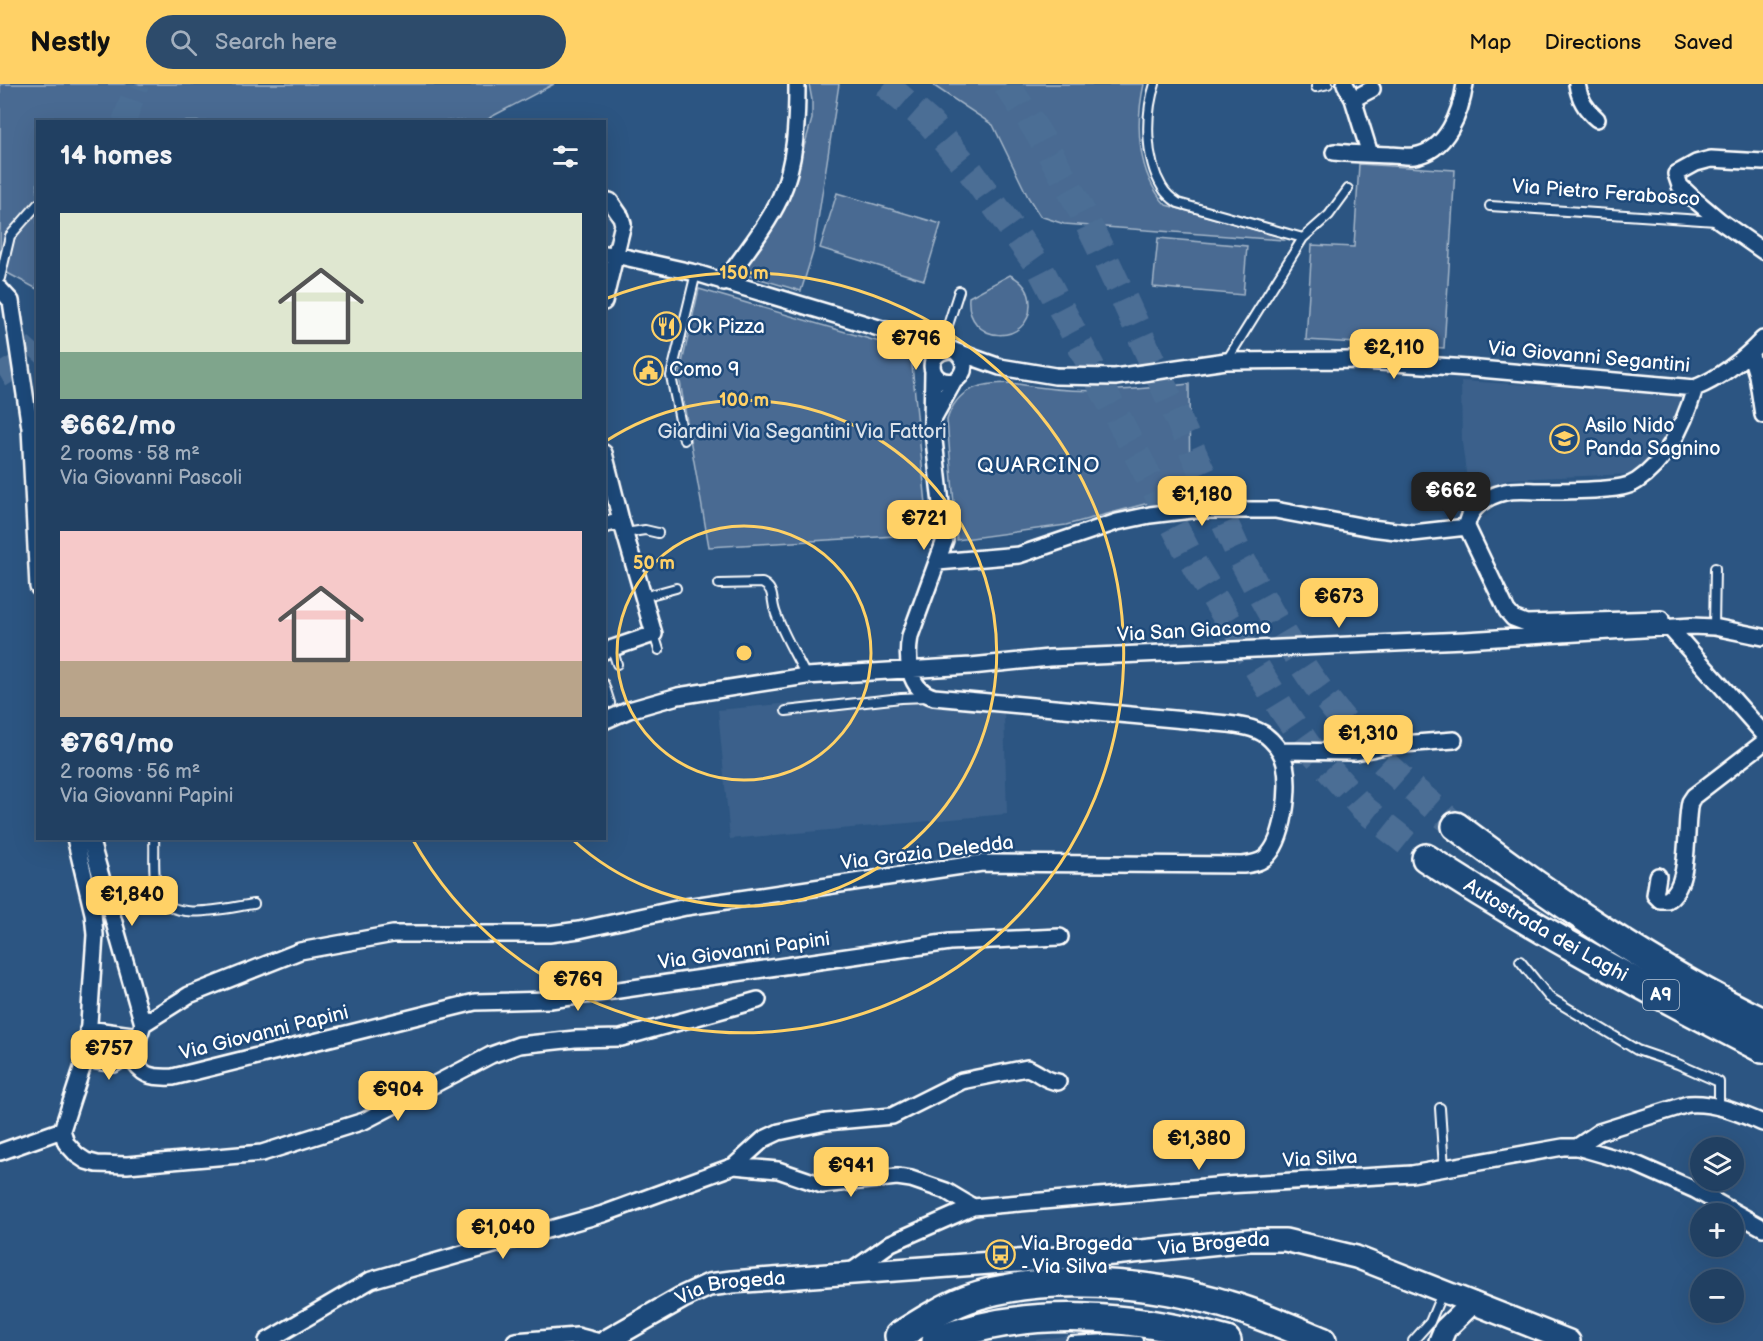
<!DOCTYPE html>
<meta charset="utf-8">
<style>
body{margin:0;font-family:"Balsamiq Sans",sans-serif;background:#2d4b6b;color:#f1f3f6;height:100vh;display:flex;flex-direction:column;font-size:22px;white-space:nowrap}
*{box-sizing:border-box;margin:0}
p{font-size:20px;color:#a2afbe}
.icon{flex:none;width:33px;height:33px;fill:none;stroke:currentColor;stroke-width:2;stroke-linecap:round;stroke-linejoin:round}
.map{position:relative;flex:1;overflow:hidden}
.side{position:absolute;left:36px;top:36px;width:570px;height:720px;display:flex;flex-direction:column;background:#214062;border-radius:0px;box-shadow:0 6px 24px #0002,0 0 0 2px #3e5977}
.side>*{flex:none}
.tools{position:absolute;left:1690px;top:1053px;display:grid;gap:12px}
.tools a{display:grid;place-items:center;width:54px;height:54px;border-radius:50%;background:#214062;box-shadow:0 6px 24px #0002,0 0 0 2px #3e5977;font-size:30px}
.price{position:absolute;translate:-50% -51px;padding:0 14px;border-radius:12px;background:#ffd166;color:#111;font-size:20px;line-height:39px;filter:drop-shadow(0 2px 3px #0008)}
.price::after{content:'';position:absolute;left:50%;top:36px;width:18px;height:14px;margin-left:-9px;background:inherit;clip-path:polygon(0 0,100% 0,50% 100%)}
.price.on{background:#222;color:#fff}
ul{padding:0;list-style:none}
li{display:grid;align-content:center;gap:12px;height:318px;padding:0 24px}
li span{display:grid;place-items:center;height:186px;border-radius:0px;color:#555}
li>.icon{margin-inline-start:auto}
span .icon{width:108px;height:108px;fill:#fffc;stroke-width:1}
li b{font-size:26px}
h2{display:flex;justify-content:space-between;align-items:center;height:72px;padding:0 24px;font-size:26px}
header{display:flex;align-items:center;gap:36px;box-sizing:border-box;height:84px;padding:0 30px;background:#ffd166;color:#111}
header strong{font-size:28px}
nav{display:flex;gap:33px;margin-inline-start:auto;font-size:21px}
.search{width:420px;height:54px;background:#2d4b6b;display:flex;align-items:center;gap:15px;box-sizing:border-box;padding:0 21px;border-radius:33px;color:#a2afbe;font-size:22px}
.map>svg:first-child{display:block}
.built{fill:#3b618b}
.green{fill:#486b92;stroke:#a4b5c8;stroke-width:1.5}
.lines{fill:none;stroke-linecap:round;stroke-linejoin:round}
.primary-tunnel{stroke:#4c6e95;stroke-width:24;stroke-dasharray:24 12;stroke-linecap:butt}
.highway-tunnel{stroke:#4c6e95;stroke-width:27;stroke-dasharray:27 14;stroke-linecap:butt}
.lane-casing{stroke:#fff;stroke-width:12}
.street-casing{stroke:#fff;stroke-width:20}
.secondary-casing{stroke:#fff;stroke-width:26}
.highway-casing{stroke:#fff;stroke-width:32}
.lane{stroke:#1f4a7a;stroke-width:8}
.street{stroke:#1f4a7a;stroke-width:15}
.secondary{stroke:#1f4a7a;stroke-width:21}
.highway{stroke:#1f4a7a;stroke-width:27}
.ring{fill:none;stroke:#ffd166;stroke-width:3}
.labels{text-anchor:middle;dominant-baseline:central;stroke-width:5;stroke-linejoin:round;paint-order:stroke}
.shield{fill:#1f4a7a;stroke:#bcc9d7;stroke-width:1.5}
.shield-label{font-size:18px;font-weight:bold;fill:#fff}
.street-label{font-size:20px;fill:#fff;stroke:#1f4a7a}
.poi-label{font-size:20px;fill:#fff;stroke:#1f4a7a;text-anchor:start}
.park-label{font-size:20px;fill:#dae1e9;stroke:#1f4a7a}
.neighbourhood-label{font-size:21px;letter-spacing:1.5px;fill:#fff;stroke:#1f4a7a}
.centre{fill:#ffd166;stroke:#1f4a7a;stroke-width:3}
.ring-label{font-size:18px;text-anchor:middle;font-weight:bold;fill:#ffd166;stroke:#1f4a7a;stroke-width:5;stroke-linejoin:round;paint-order:stroke}
</style>
<header>
<strong>Nestly</strong>
<div class="search"><svg class="icon" aria-label="search" viewBox="0 0 24 24"><circle cx="10" cy="10" r="6"/><path d="M15 15l6 6"/></svg>Search here</div>
<nav><a>Map</a><a>Directions</a><a>Saved</a></nav>
</header>
<div class="map">
<svg width="1763" height="1257" viewBox="0 0 1763 1257">
<rect width="100%" height="100%" fill="#2c5582"/>
<filter id="ink" filterUnits="userSpaceOnUse"><feTurbulence type="fractalNoise" baseFrequency=".0167" numOctaves="2"/><feDisplacementMap in="SourceGraphic" scale="12" xChannelSelector="R" yChannelSelector="G"/><feConvolveMatrix kernelMatrix="1 2 1 2 8 2 1 2 1" color-interpolation-filters="sRGB"/></filter>
<g filter="url(#ink)">
<path class="built" d="M1461,297l206,12 13,4 2,7 -13,31 -9,14 -18,19 -11,6 -123,5 -26,13 -12,10 -8,-60z
M894,609l7,5 12,3 91,12 3,101 -277,25 -12,-129z
M1099,1247l83,10h-154z"/>
<path class="green" d="M0,0h554l-63,33 -5,4 -448,1 -1,167 -37,-20z
M809,0h30l-26,168 -12,39 -61,-18 34,-47 28,-72 10,-35v-19z
M931,0h213c-9,40 -7,90 22,121l115,32 3,3 -220,-16 -24,-8 -12,-19 -35,-72z
M1359,80l96,6 -11,178 -138,-8 6,-95 42,2z
M837,109l104,31 -17,56 -104,-32z
M1158,154l89,8 -4,49 -90,-8z
M1010,191c12,6 20,15 20,29 1,42 -65,42 -61,-7z
M699,205l201,59 7,2 4,5 18,179 -220,13 -30,-171z
M1012,299c62,12 114,8 177,1l1,117h-34l-90,24 -109,15 -10,-120c10,-33 34,-37 65,-37z"/>
<g class="lines">
<path class="primary-tunnel" d="M124,38l13,-38
M0,292l22,-13 16,-18"/>
<path class="highway-tunnel" d="M885,0l45,39 41,49 70,98 155,298 86,141 26,37 55,62 63,50
M1006,0c58,83 100,174 141,266 31,68 61,136 92,204 32,61 66,124 113,176 31,35 68,65 104,96"/>
<defs>
<path id="lane" d="M1155,0c-10,30 -10,75 7,103 4,7 10,12 16,16l125,35 -76,122
M1316,3l12,-3
M1490,122l226,15
M1303,154l26,-23 19,-26
M0,194l10,-42 28,-32
M941,263l18,-56
M684,356l-13,-64 25,-103
M625,449l20,-3 13,3
M719,500l43,-1c13,6 9,17 13,28 7,22 21,44 31,65
M643,513l33,-9
M1714,543l1,-59
M654,550l5,16
M612,564l5,16
M604,600l6,19
M786,627l115,-13 26,-1
M154,754c1,18 -2,40 5,56 11,30 70,13 95,10
M1520,877l29,36 88,53 41,14 41,18v25
M1440,1024l4,60
M1071,1257l36,-2 31,2
M1413,1257l17,-19 12,-29"/>
<path id="street" d="M1345,0l8,15 17,55
M1577,0c2,14 9,26 20,35
M1353,15l19,-10
M1334,68c19,2 38,2 56,3 8,0 17,2 24,1 33,-5 47,-44 51,-72
M1763,78l-52,-3 -15,4 -20,11 4,12 15,14 25,21 43,30
M604,170l11,1 81,18 256,77 48,17 55,9 60,1 111,-16 124,-1 118,8 227,20c27,-11 48,-28 68,-49
M724,199c19,-28 42,-55 56,-85 16,-35 17,-76 17,-114
M0,205l11,12 19,127 8,159
M604,218l19,-78 -2,-7 -11,-16
M949,266c-26,3 -20,36 5,31 13,-8 13,-21 1,-30
M1750,268l7,23 6,40
M934,333l20,-36
M604,369l17,67 33,114 -50,17
M604,441l17,-5
M938,478l81,-7 98,-33 33,-7 41,-5h84l96,18 42,5 54,-6
M1661,535l-135,4 -13,-5 -6,-7 -40,-84c1,-19 20,-31 38,-35 11,-3 25,-1 37,-1 22,0 43,0 64,-2 11,-1 22,-2 31,-8 31,-21 48,-59 58,-93
M1670,544l93,105
M604,637l25,-11 49,-14 128,-20 165,-10 78,-8 416,-18 227,-14 22,1 49,10
M1280,667l76,1 34,-7 64,-5
M75,754l18,75 2,22 -8,118 9,8 18,3c20,-11 23,-19 29,-40
M90,754l53,186
M1658,792l-3,19 5,5h7c25,-14 17,-73 23,-98l4,-6 69,-53
M143,940l46,-29 111,-44 93,-17h156l30,-4 107,-23 296,-44 261,2c8,-1 16,-2 22,-7 20,-17 25,-70 20,-94 -2,-9 -8,-18 -14,-24 -11,-12 -28,-14 -43,-16l-294,-27c-26,-7 -28,-38 -24,-61l35,-96 -13,-118 1,-51
M88,945l51,7
M129,971c13,21 20,23 44,22l302,-75 75,-2 400,-58 110,-5
M62,1046l4,13 11,12 9,6 11,3 30,1 135,-12 102,-32 127,-66 28,-10 56,-6 46,-1 137,-38
M1577,1063l59,17 59,26 68,38
M0,1068l62,-22 25,-77
M734,1082l30,-27 15,-7 47,-10 66,-6 70,-35 65,-13c12,4 18,13 31,14
M849,1189l42,-30 82,-36 254,-22 185,-11 151,-27h14l22,-15 89,-28c27,-2 51,9 75,19
M267,1257l104,-61 232,-66 131,-48 44,4 44,15 75,-8 14,2 35,12 27,16
M515,1257l62,-5 19,5"/>
<g id="secondary">
<path id="s1" d="M606,1257l77,-44 26,-12 23,-3 381,-28 136,-14h36l71,17 213,84"/>
<path d="M1440,1257l5,-12 27,-26"/>
</g>
<g id="highway">
<path d="M1456,742c97,73 198,143 307,196"/>
<path id="s2" d="M1426,774c108,71 223,132 337,191"/>
<path d="M899,1252c22,-14 44,-28 68,-37 74,-27 187,-17 261,6 32,9 63,23 94,36"/>
<path d="M936,1257c92,-36 198,-26 291,0"/>
</g>
</defs>
<use href="#lane" class="lane-casing"/>
<use href="#street" class="street-casing"/>
<use href="#secondary" class="secondary-casing"/>
<use href="#highway" class="highway-casing"/>
<use href="#lane" class="lane"/>
<use href="#street" class="street"/>
<use href="#secondary" class="secondary"/>
<use href="#highway" class="highway"/>
</g>
</g>
<g class="ring">
<circle cx="744" cy="569" r="127"/>
<path d="M606 357A253 253 0 1 1 573 756"/>
<path d="M605 215A380 380 0 1 1 413 756"/>
</g>
<defs>
<symbol id="restaurant-ring" viewBox="-11 -11 22 22"><circle r="9.5" fill="#1f4a7a" stroke="#ffd166" stroke-width="1.5"/><path d="M-5-6h1v4h1v-4h1v4h1v-4h1v5L-1.5 .5V6h-2V.5L-5-1ZM5-6V6H3V1.5H1.5Q1.5-4 5-6Z" fill="#ffd166"/></symbol>
<symbol id="civic-ring" viewBox="-11 -11 22 22"><circle r="9.5" fill="#1f4a7a" stroke="#ffd166" stroke-width="1.5"/><path d="M-.6-6.5H3V-4.5H.6V-3L4-1V1h2V6H-6V1h2V-1L-.6-3ZM-1.2 2.5V6h2.4V2.5Z" fill="#ffd166"/></symbol>
<symbol id="school-ring" viewBox="-11 -11 22 22"><circle r="9.5" fill="#1f4a7a" stroke="#ffd166" stroke-width="1.5"/><path d="M0-5L7-2L0 1L-7-2ZM-4 1L0 2.5L4 1V4Q0 6-4 4Z" fill="#ffd166"/></symbol>
<symbol id="bus-ring" viewBox="-11 -11 22 22"><circle r="9.5" fill="#1f4a7a" stroke="#ffd166" stroke-width="1.5"/><path d="M-5-6H5V4H4V6H2V4H-2V6H-4V4H-5ZM-3.5-4V0h7V-4ZM-3.5 1.2v1.5H-2V1.2ZM2 1.2v1.5H3.5V1.2Z" fill="#ffd166"/></symbol>
</defs>
<g fill-rule="evenodd">
<use href="#restaurant-ring" x="650" y="226" width="33" height="33"/>
<use href="#civic-ring" x="632" y="270" width="33" height="33"/>
<use href="#school-ring" x="1548" y="338" width="33" height="33"/>
<use href="#bus-ring" x="984" y="1154" width="33" height="33"/>
</g>
<g class="labels">
<rect class="shield" x="1643" y="896" width="36" height="30" rx="4.5"/>
<g class="shield-label">
<text x="1661" y="911">A9</text>
</g>
<g class="street-label">
<text transform="translate(1606 109) rotate(4)">Via Pietro Ferabosco</text>
<text transform="translate(1589 273) rotate(5)">Via Giovanni Segantini</text>
<text transform="translate(1194 547) rotate(-3)">Via San Giacomo</text>
<text transform="translate(927 769) rotate(-7)">Via Grazia Deledda</text>
<text stroke="none"><textPath href="#s2" startOffset="140">Autostrada dei Laghi</textPath></text>
<text transform="translate(744 867) rotate(-8)">Via Giovanni Papini</text>
<text transform="translate(264 949) rotate(-14)">Via Giovanni Papini</text>
<text transform="translate(1320 1075) rotate(-3)">Via Silva</text>
<text stroke="none"><textPath href="#s1" startOffset="624">Via Brogeda</textPath></text>
<text stroke="none"><textPath href="#s1" startOffset="138">Via Brogeda</textPath></text>
</g>
<g class="poi-label">
<text x="687" y="243">Ok Pizza</text>
<text x="669" y="286">Como 9</text>
<text x="1585" y="342">Asilo Nido<tspan x="1585" dy="23">Panda Sagnino</tspan></text>
<text x="1021" y="1160">Via Brogeda<tspan x="1021" dy="23">- Via Silva</tspan></text>
</g>
<g class="park-label">
<text x="802" y="348">Giardini Via Segantini Via Fattori</text>
</g>
<g class="neighbourhood-label">
<text x="1039" y="381">QUARCINO</text>
</g>
</g>
<circle cx="744" cy="569" r="9" class="centre"/>
<g class="ring-label">
<text x="744" y="195">150 m</text>
<text x="744" y="322">100 m</text>
<text x="654" y="485">50 m</text>
</g>
</svg>
<div class="tools">
<a><svg class="icon" aria-label="layers" viewBox="0 0 24 24"><path d="M12 4l9 5-9 5-9-5zM3 14l9 5 9-5"/></svg></a>
<a>+</a>
<a>−</a>
</div>
<b class="price" style="left:916px;top:287px">€796</b>
<b class="price" style="left:1394px;top:296px">€2,110</b>
<b class="price on" style="left:1451px;top:439px">€662</b>
<b class="price" style="left:1202px;top:443px">€1,180</b>
<b class="price" style="left:924px;top:467px">€721</b>
<b class="price" style="left:1339px;top:545px">€673</b>
<b class="price" style="left:1368px;top:682px">€1,310</b>
<b class="price" style="left:132px;top:843px">€1,840</b>
<b class="price" style="left:578px;top:928px">€769</b>
<b class="price" style="left:109px;top:997px">€757</b>
<b class="price" style="left:398px;top:1038px">€904</b>
<b class="price" style="left:1199px;top:1087px">€1,380</b>
<b class="price" style="left:851px;top:1114px">€941</b>
<b class="price" style="left:503px;top:1176px">€1,040</b>
<section class="side">
<h2>14 homes<svg class="icon" aria-label="filters" viewBox="0 0 24 24"><path d="M4 7h16M4 17h16"/><circle cx="9" cy="7" r="2"/><circle cx="15" cy="17" r="2"/></svg></h2>
<ul>
<li><span style="background:linear-gradient(#dfe7d0 75%,#7fa58c 0)"><svg class="icon" aria-label="home" viewBox="0 0 24 24"><path d="M3 11l9-7 9 7M6 9v11h12V9"/></svg></span><div><b>€662/mo</b><p>2 rooms · 58 m²</p><p>Via Giovanni Pascoli</p></div></li>
<li><span style="background:linear-gradient(#f6c9c9 70%,#b9a48a 0)"><svg class="icon" aria-label="home" viewBox="0 0 24 24"><path d="M3 11l9-7 9 7M6 9v11h12V9"/></svg></span><div><b>€769/mo</b><p>2 rooms · 56 m²</p><p>Via Giovanni Papini</p></div></li>
</ul>
</section>
</div>
